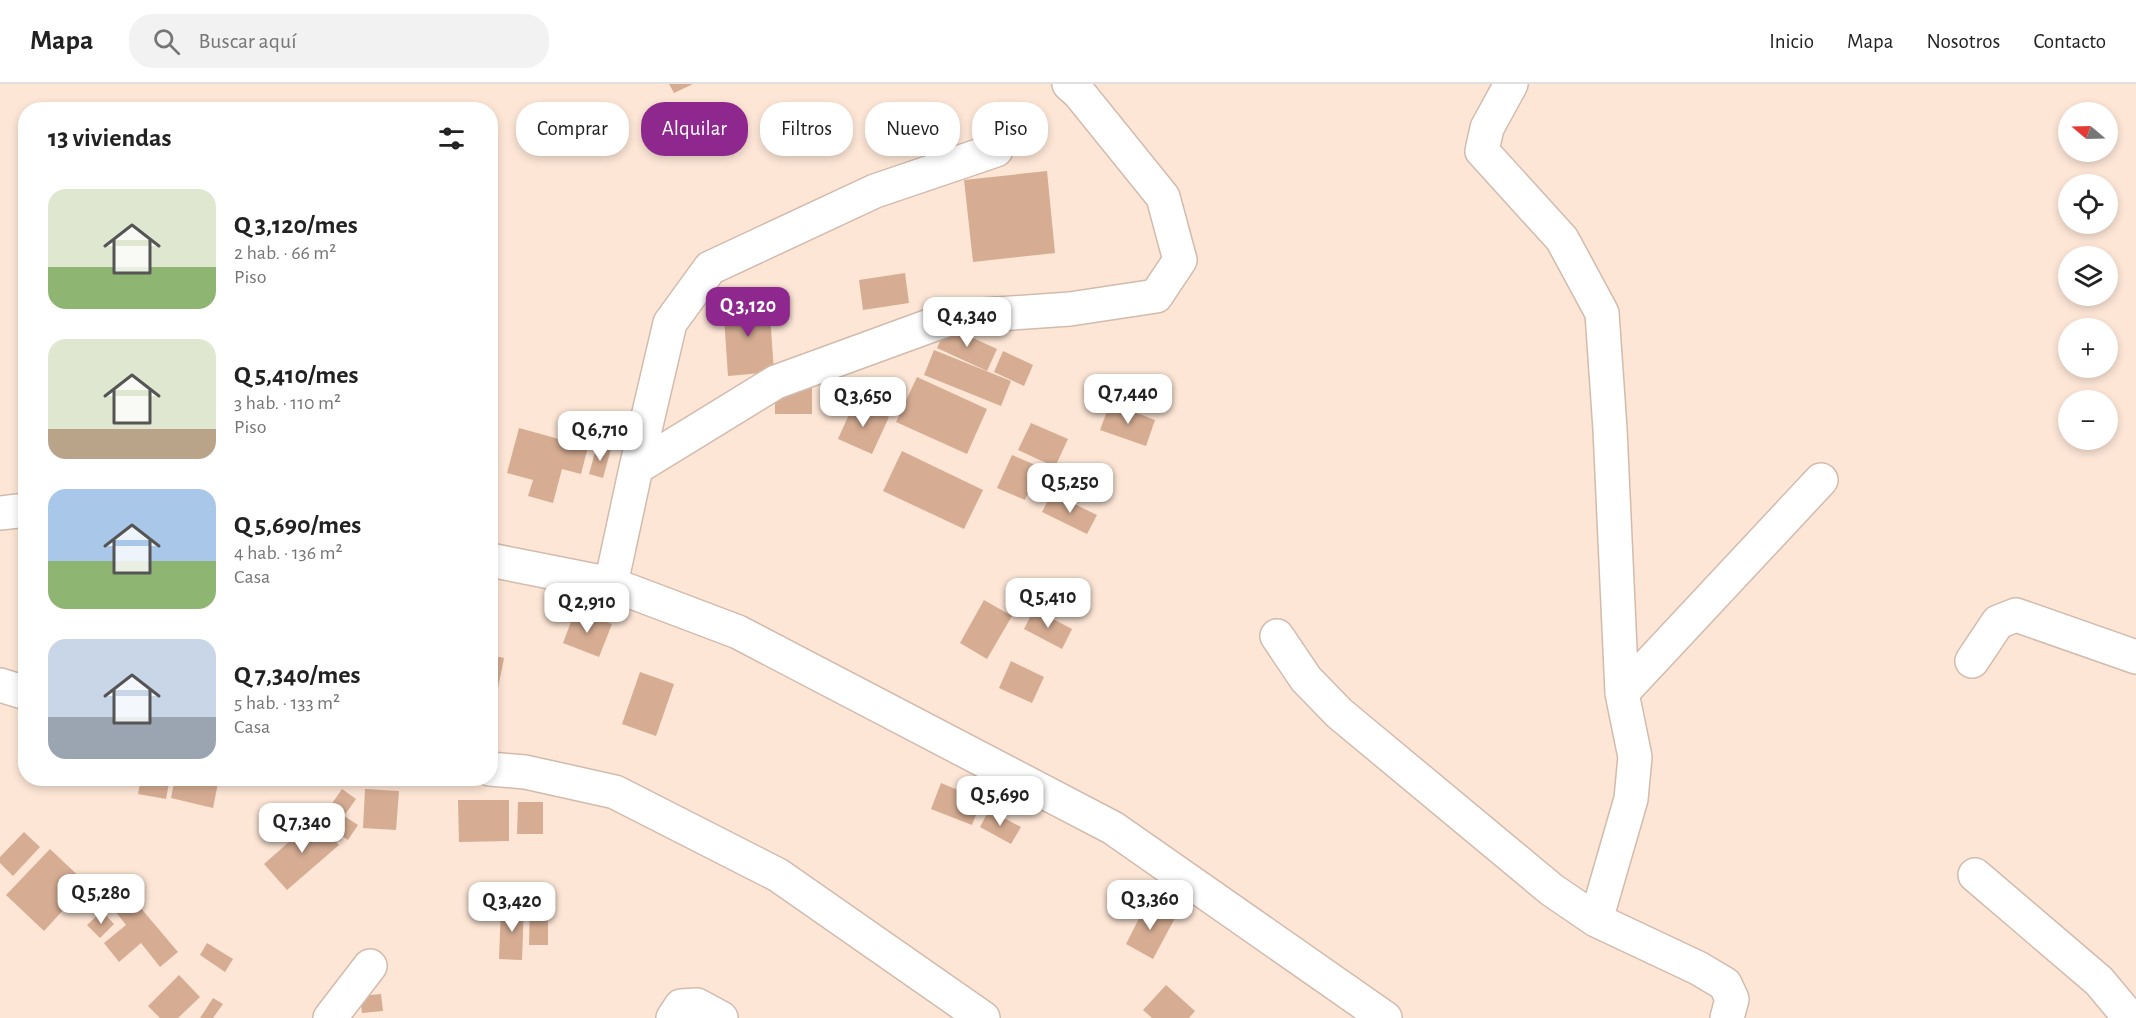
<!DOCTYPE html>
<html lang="es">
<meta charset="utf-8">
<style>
body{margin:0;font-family:"Alegreya Sans",sans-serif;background:#f2f2f2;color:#222;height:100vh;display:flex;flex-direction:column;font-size:22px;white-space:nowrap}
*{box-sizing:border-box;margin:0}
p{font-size:20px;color:#767676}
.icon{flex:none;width:33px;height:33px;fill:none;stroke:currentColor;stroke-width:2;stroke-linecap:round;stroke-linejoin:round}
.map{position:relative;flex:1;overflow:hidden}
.sheet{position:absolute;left:18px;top:18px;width:480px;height:684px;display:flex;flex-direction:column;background:#fff;border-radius:24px;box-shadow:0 3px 9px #0003}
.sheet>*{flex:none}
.guide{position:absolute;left:516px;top:18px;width:570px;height:54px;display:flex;gap:12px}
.needle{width:39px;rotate:289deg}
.fabs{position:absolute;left:2058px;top:18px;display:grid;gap:12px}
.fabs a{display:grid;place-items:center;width:60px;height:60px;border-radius:50%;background:#fff;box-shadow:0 3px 9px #0003;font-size:30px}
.price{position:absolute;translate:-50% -51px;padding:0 14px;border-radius:12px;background:#fff;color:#222;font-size:20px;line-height:39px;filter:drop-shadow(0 2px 3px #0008)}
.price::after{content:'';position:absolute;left:50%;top:36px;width:18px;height:14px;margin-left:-9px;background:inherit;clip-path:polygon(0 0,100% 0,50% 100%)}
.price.on{background:#8f288e;color:#fff}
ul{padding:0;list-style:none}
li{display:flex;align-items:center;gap:18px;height:150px;padding:0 30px}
li span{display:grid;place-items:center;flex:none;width:168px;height:120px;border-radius:18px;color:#555}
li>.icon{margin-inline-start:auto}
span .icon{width:72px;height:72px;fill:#fffc;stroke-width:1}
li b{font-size:26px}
h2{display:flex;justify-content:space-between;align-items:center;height:72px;padding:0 30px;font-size:26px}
.tag{padding:0 21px;border-radius:24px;background:#fff;box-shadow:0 3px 9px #0003;font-size:21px;line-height:54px}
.tag.on{background:#8f288e;color:#fff}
header{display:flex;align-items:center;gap:36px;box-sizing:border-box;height:84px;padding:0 30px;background:#fff;border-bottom:2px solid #e0e0e0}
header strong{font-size:28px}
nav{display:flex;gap:33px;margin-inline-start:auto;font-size:21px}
.search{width:420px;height:54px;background:#f2f2f2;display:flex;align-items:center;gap:15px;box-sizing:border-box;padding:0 21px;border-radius:24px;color:#767676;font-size:22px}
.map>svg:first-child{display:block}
.building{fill:#d6ad93}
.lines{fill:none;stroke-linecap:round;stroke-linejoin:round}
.minor-casing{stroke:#d2bbac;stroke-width:36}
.minor{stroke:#fff;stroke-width:33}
</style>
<header>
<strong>Mapa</strong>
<div class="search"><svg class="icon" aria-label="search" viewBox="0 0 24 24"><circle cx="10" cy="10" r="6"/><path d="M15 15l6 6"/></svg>Buscar aquí</div>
<nav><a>Inicio</a><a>Mapa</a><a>Nosotros</a><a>Contacto</a></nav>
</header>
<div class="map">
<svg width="2136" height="934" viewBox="0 0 2136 934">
<rect width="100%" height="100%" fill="#fde6d6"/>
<path class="building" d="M669,0h24l-19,9z
M1047,87l8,82 -82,9 -9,-82z
M905,189l4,30 -46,7 -4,-30z
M769,216l5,72 -46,4 -5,-73z
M947,242l50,23 -10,22 -50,-23z
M934,266l77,31 -10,25 -77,-31z
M1003,267l30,14 -9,21 -30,-14z
M917,293l70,32 -20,45 -71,-32z
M775,303h37v27h-37z
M855,317l34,16 -17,37 -34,-15z
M1110,319l45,17 -9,26 -46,-16z
M1031,339l37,16 -13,28 -37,-17z
M519,344l69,19 -7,27 -19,-5 -9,34 -25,-7 5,-16 -26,-7z
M597,361l14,4 -8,29 -14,-4z
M902,367l81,39 -19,39 -81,-38z
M1012,371l28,12 -15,33 -28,-12z
M1052,409l45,22 -10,19 -45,-22z
M984,516l28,16 -25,43 -27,-16z
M1034,525l38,20 -10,20 -38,-20z
M575,527l37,13 -13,33 -36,-14z
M490,571l14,3 -6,30 -8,-1z
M1011,577l33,16 -12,26 -33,-15z
M640,588l34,12 -18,52 -34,-12z
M141,694h29l-4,21 -28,-5z
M175,694h44l-6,30 -42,-10z
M941,699l41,17 -10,25 -41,-16z
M342,705l14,10 -12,17 14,9 -10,15 -28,-19z
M365,705l34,2 -3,39 -33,-2z
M458,716h51v41l-50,1z
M518,718h25v32h-26z
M989,726l32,17 -10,17 -31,-17z
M316,734l23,27 -52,45 -23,-26z
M24,748l16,15 -27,29 -13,-13v-6z
M50,765l37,35 -43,47 -38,-36z
M128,809l50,59 -18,15 -19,-24 -22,19 -15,-19 22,-18 -14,-18z
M530,817h18v44h-19z
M1147,819l28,15 -22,41 -27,-15z
M501,822h23l-2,54 -23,-1z
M102,827l12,13 -14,14 -13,-13z
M207,859l26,16 -8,13 -25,-17z
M179,891l21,22 -22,21h-18l-12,-12z
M1166,901l29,26 -6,7h-37l-9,-8z
M381,910l2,17 -21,2 -2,-17z
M213,914l10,6 -10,14h-13z"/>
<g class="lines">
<defs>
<path id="minor" d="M1511,0l-24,44 -5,23 80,88 40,74 8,116 12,264 13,64 -4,42 -35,121
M636,384l34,-145 40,-55 165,-77 121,-41
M0,429l26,-3
M490,476l121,24 127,48 375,196 272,190
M611,500l25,-116 140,-86 178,-65 116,-8 86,-13 24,-36 -17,-63 -84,-104 -10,-9
M1277,552l29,43 33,34 213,177 44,30 102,48 27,16 7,15 -5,19
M1972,577l26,-39 18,-7 120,42
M0,601l26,8
M1622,609l199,-213
M490,685l35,3 90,20 163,83 205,143
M1975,791l124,106 31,37
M330,934l40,-52
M673,934l8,-12 16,-1 24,13"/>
</defs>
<use href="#minor" class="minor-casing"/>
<use href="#minor" class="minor"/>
</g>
</svg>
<div class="fabs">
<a><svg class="needle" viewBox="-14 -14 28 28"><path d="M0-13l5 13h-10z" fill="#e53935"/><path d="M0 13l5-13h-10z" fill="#767676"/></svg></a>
<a><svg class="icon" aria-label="locate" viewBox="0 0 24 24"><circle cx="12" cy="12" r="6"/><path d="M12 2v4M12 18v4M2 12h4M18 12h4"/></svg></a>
<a><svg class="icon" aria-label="layers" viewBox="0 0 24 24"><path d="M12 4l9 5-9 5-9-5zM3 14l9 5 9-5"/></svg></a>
<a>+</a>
<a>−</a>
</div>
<b class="price on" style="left:748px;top:254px">Q 3,120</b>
<b class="price" style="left:967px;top:264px">Q 4,340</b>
<b class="price" style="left:1128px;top:341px">Q 7,440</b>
<b class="price" style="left:863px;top:344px">Q 3,650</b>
<b class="price" style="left:600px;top:378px">Q 6,710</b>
<b class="price" style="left:1070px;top:430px">Q 5,250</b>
<b class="price" style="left:1048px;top:545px">Q 5,410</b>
<b class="price" style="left:587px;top:550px">Q 2,910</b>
<b class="price" style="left:1000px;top:743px">Q 5,690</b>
<b class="price" style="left:302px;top:770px">Q 7,340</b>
<b class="price" style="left:101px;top:841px">Q 5,280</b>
<b class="price" style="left:1150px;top:847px">Q 3,360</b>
<b class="price" style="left:512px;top:849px">Q 3,420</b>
<div class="guide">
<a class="tag">Comprar</a>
<a class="tag on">Alquilar</a>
<a class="tag">Filtros</a>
<a class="tag">Nuevo</a>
<a class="tag">Piso</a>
</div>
<section class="sheet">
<h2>13 viviendas<svg class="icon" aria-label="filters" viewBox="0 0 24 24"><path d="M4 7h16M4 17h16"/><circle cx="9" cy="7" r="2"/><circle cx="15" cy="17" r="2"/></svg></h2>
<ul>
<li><span style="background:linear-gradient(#dfe7d0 65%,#8fb573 0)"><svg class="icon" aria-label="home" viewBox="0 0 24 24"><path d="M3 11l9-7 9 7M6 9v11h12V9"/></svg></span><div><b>Q 3,120/mes</b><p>2 hab. · 66 m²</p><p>Piso</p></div></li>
<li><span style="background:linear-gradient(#dfe7d0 75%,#b9a48a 0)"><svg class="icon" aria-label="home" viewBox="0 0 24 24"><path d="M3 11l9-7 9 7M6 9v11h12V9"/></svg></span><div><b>Q 5,410/mes</b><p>3 hab. · 110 m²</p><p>Piso</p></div></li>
<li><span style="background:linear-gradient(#a9c7e8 60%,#8fb573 0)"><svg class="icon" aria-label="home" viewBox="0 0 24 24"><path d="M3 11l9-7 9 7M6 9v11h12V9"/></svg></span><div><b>Q 5,690/mes</b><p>4 hab. · 136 m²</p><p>Casa</p></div></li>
<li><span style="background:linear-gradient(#c9d6e8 65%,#9aa5b1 0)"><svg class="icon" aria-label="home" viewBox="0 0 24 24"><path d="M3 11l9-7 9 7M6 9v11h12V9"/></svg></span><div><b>Q 7,340/mes</b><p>5 hab. · 133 m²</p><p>Casa</p></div></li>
</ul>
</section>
</div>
